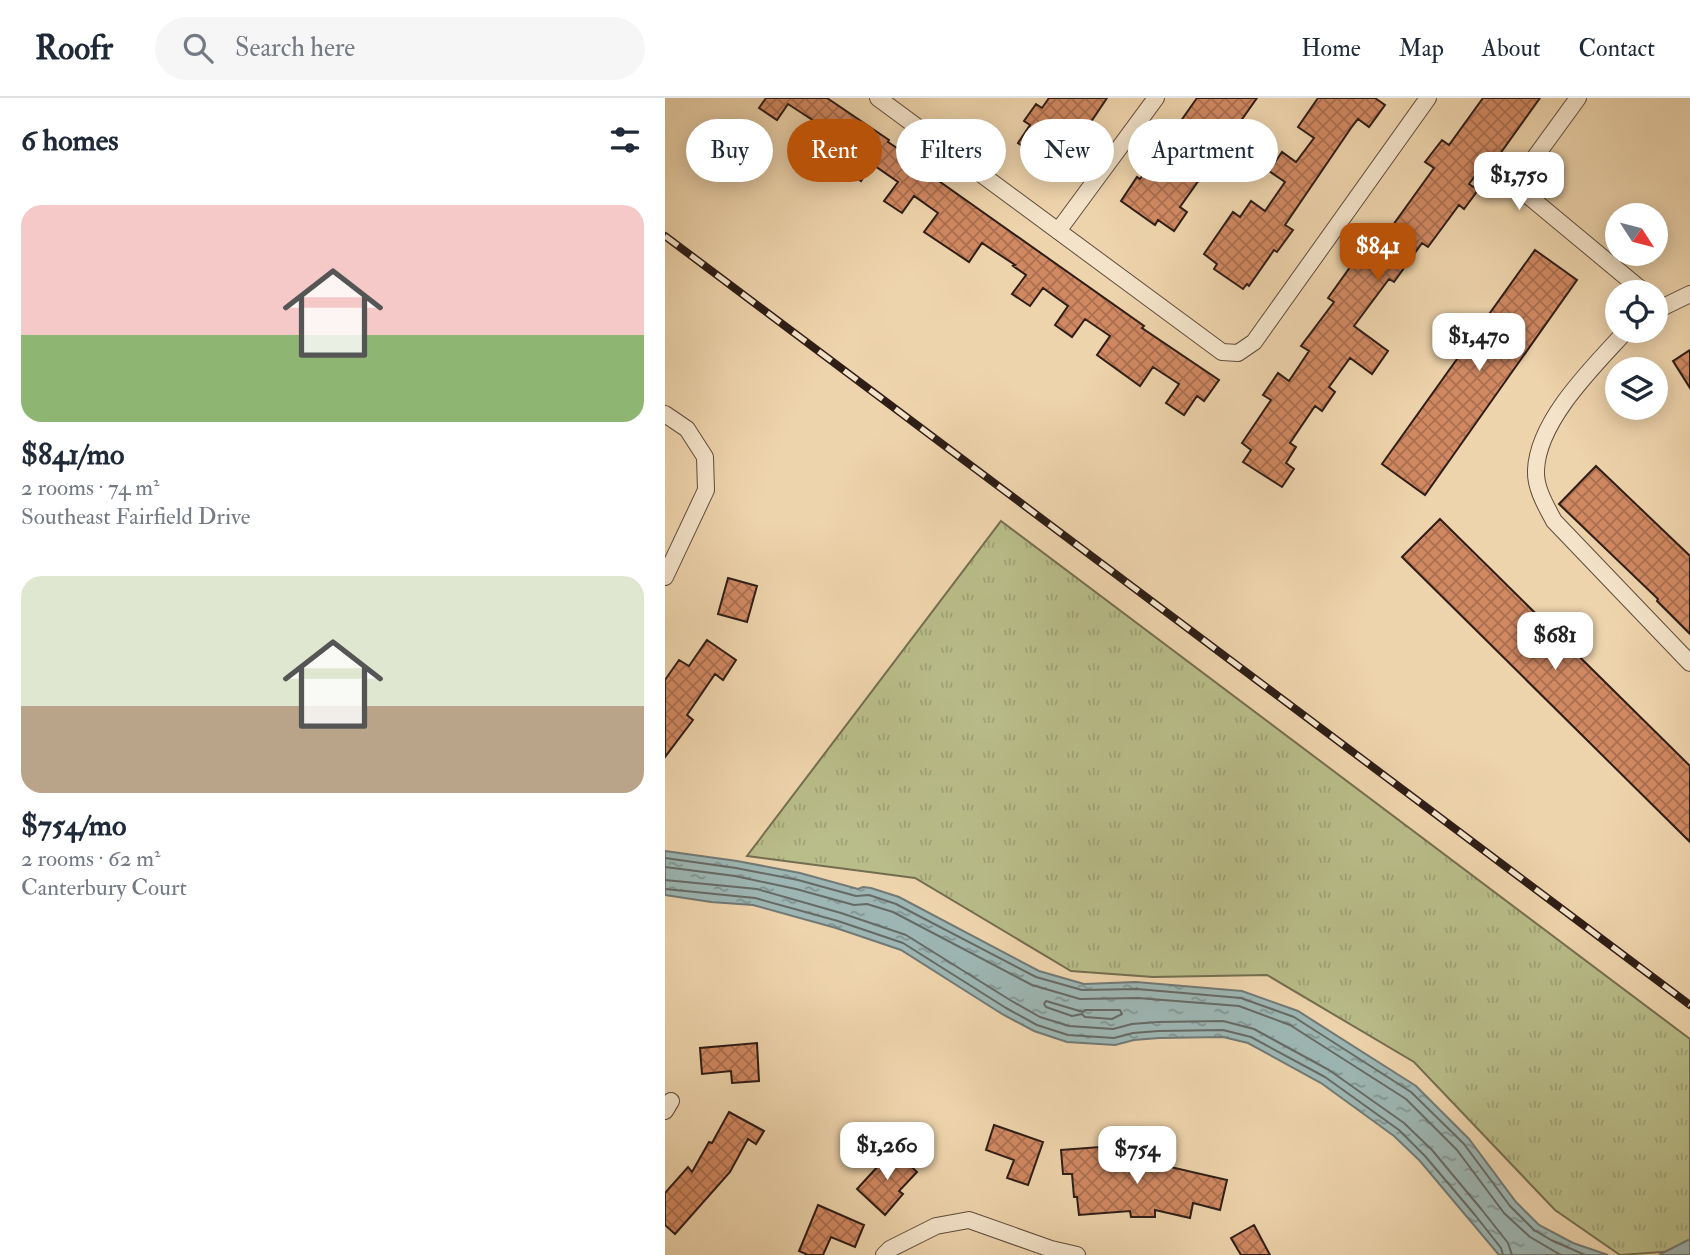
<!DOCTYPE html>
<meta charset="utf-8">
<style>
body{margin:0;font-family:"IM FELL Double Pica",serif;background:#f6f6f7;color:#1f2937;height:100vh;display:flex;flex-direction:column;font-size:26px;white-space:nowrap}
*{box-sizing:border-box;margin:0}
p{font-size:23px;color:#747a83}
.icon{flex:none;width:38px;height:38px;fill:none;stroke:currentColor;stroke-width:2;stroke-linecap:round;stroke-linejoin:round}
.map{position:relative;flex:1;overflow:hidden}
.sheet{display:flex;flex-direction:column;background:#fff;width:665px}
.sheet>*{flex:none}
.hud{position:absolute;left:21px;top:21px;width:665px;height:63px;display:flex;gap:14px}
.needle{width:46px;rotate:126deg}
.buttons{position:absolute;left:940px;top:105px;display:grid;gap:14px}
.buttons a{display:grid;place-items:center;width:63px;height:63px;border-radius:50%;background:#fff;box-shadow:0 4px 18px #0003;font-size:35px}
.price{position:absolute;translate:-50% -60px;padding:0 16px;border-radius:14px;background:#fff;color:#222;font-size:23px;line-height:46px;filter:drop-shadow(0 2px 4px #0008)}
.price::after{content:'';position:absolute;left:50%;top:42px;width:21px;height:16px;margin-left:-10px;background:inherit;clip-path:polygon(0 0,100% 0,50% 100%)}
.price.selected{background:#b45309;color:#fff}
ul{padding:0;list-style:none}
li{display:grid;align-content:center;gap:14px;height:371px;padding:0 21px}
li span{display:grid;place-items:center;height:217px;border-radius:21px;color:#555}
li>.icon{margin-inline-start:auto}
span .icon{width:126px;height:126px;fill:#fffc;stroke-width:1}
li b{font-size:30px}
h2{display:flex;justify-content:space-between;align-items:center;height:84px;padding:0 21px;font-size:30px}
.tag{padding:0 24px;border-radius:32px;background:#fff;box-shadow:0 4px 18px #0003;font-size:24px;line-height:63px}
.tag.selected{background:#b45309;color:#fff}
header{display:flex;align-items:center;gap:42px;box-sizing:border-box;height:98px;padding:0 35px;background:#fff;border-bottom:2px solid #e0e1e3}
header strong{font-size:33px}
nav{display:flex;gap:38px;margin-inline-start:auto;font-size:24px}
.search{width:490px;height:63px;background:#f6f6f7;display:flex;align-items:center;gap:18px;box-sizing:border-box;padding:0 24px;border-radius:38px;color:#747a83;font-size:26px}
main{display:flex;flex:1;min-height:0}
.map>svg:first-child{display:block}
.grass{fill:url(#grass-tufts);stroke:#746e50;stroke-width:2}
.water{fill:url(#water-ripples);stroke:#717975;stroke-width:2}
.lines{fill:none;stroke-linecap:round;stroke-linejoin:round}
.shore{stroke:#666a65;stroke-width:2}
.building{fill:url(#building-cross-hatch);stroke:#2f1e17;stroke-width:2}
.street-casing{stroke:#5f4c3c;stroke-width:18}
.street{stroke:#f4e3c9;stroke-width:16}
.rail-casing{stroke:#2f1e17;stroke-width:8}
.rail{stroke:#f4e3c9;stroke-width:5;stroke-dasharray:16;stroke-linecap:butt}
</style>
<header>
<strong>Roofr</strong>
<div class="search"><svg class="icon" aria-label="search" viewBox="0 0 24 24"><circle cx="10" cy="10" r="6"/><path d="M15 15l6 6"/></svg>Search here</div>
<nav><a>Home</a><a>Map</a><a>About</a><a>Contact</a></nav>
</header>
<main>
<section class="sheet">
<h2>6 homes<svg class="icon" aria-label="filters" viewBox="0 0 24 24"><path d="M4 7h16M4 17h16"/><circle cx="9" cy="7" r="2"/><circle cx="15" cy="17" r="2"/></svg></h2>
<ul>
<li><span style="background:linear-gradient(#f6c9c9 60%,#8fb573 0)"><svg class="icon" aria-label="home" viewBox="0 0 24 24"><path d="M3 11l9-7 9 7M6 9v11h12V9"/></svg></span><div><b>$841/mo</b><p>2 rooms · 74 m²</p><p>Southeast Fairfield Drive</p></div></li>
<li><span style="background:linear-gradient(#dfe7d0 60%,#b9a48a 0)"><svg class="icon" aria-label="home" viewBox="0 0 24 24"><path d="M3 11l9-7 9 7M6 9v11h12V9"/></svg></span><div><b>$754/mo</b><p>2 rooms · 62 m²</p><p>Canterbury Court</p></div></li>
</ul>
</section>
<div class="map">
<svg width="1025" height="1157" viewBox="0 0 1025 1157">
<defs>
<pattern id="grass-tufts" width="24" height="20" patternUnits="userSpaceOnUse" patternTransform="scale(1.75)"><rect width="24" height="20" fill="#b9bd89"/><path d="M3 7l-1-3M5 7V3M7 7l1-3M15 17l-1-3M17 17v-4M19 17l1-3" fill="none" stroke="#9fa276"/></pattern>
<pattern id="water-ripples" width="26" height="14" patternUnits="userSpaceOnUse" patternTransform="scale(1.75)"><rect width="26" height="14" fill="#9db6b3"/><path d="M2 4q2-2 4 0t4 0M15 11q2-2 4 0t4 0" fill="none" stroke="#809391"/></pattern>
<pattern id="building-cross-hatch" width="8" height="8" patternUnits="userSpaceOnUse" patternTransform="scale(1.75)"><rect width="8" height="8" fill="#d18962"/><path d="M0 0l8 8M0 8l8-8" fill="none" stroke="#aa6f50"/></pattern>
</defs>
<rect width="100%" height="100%" fill="#eed4ac"/>
<filter id="stains"><feTurbulence type="fractalNoise" baseFrequency=".00286" numOctaves="4"/><feColorMatrix values="0 0 0 0 .2 0 0 0 0 .09 0 0 0 0 .02 0 0 0 .5 -.17"/></filter>
<radialGradient id="worn" r=".72"><stop offset=".6" stop-color="#630" stop-opacity="0"/><stop offset="1" stop-color="#630" stop-opacity=".3"/></radialGradient>
<path class="grass" d="M336,423l689,518v211l-70,5 -65,-45 -141,-148 -147,-87 -114,2 -82,-6 -156,-93 -168,-22z"/>
<path class="water" d="M0,753l72,10 63,12 58,16 5,-2 8,1 28,9 140,74 45,13 52,-2 106,9 56,20 118,75 53,53 47,63 23,23 34,18 35,12h-109l-79,-94 -26,-25 -73,-53 -73,-40 -25,-6 -64,1 -25,2 -19,5 -48,-3 -33,-11 -32,-17 -101,-64 -65,-22 -83,-23 -42,-3 -46,-7z
M1023,1142h2v15h-31z"/>
<g class="lines">
<path class="shore" d="M0,760l71,10 62,12 58,16 13,-1 27,9 140,73 46,13 55,-1 104,9 53,19 117,75 53,52 46,62 24,24 17,10 34,15
M0,769l70,9 61,13 58,16 13,-1 26,8 139,73 48,14 58,-1 101,8 51,19 116,74 51,51 47,63 26,24 31,18
M0,782l92,9 84,24 65,22 104,65 30,17 29,9 44,3 19,-5 26,-2 65,-1 31,8 75,41 75,53 28,27 50,60 26,33 4,12
M0,791l90,9 83,23 65,22 103,65 31,17 31,10 46,3 19,-5 26,-2 64,-1 28,7 74,40 74,53 26,26 50,59 26,33 2,7
M381,903l37,11 2,-2h35l2,4 -10,5 -27,-2 -3,-3 -10,2 -26,-9 -2,-3z"/>
</g>
<path class="building" d="M101,0h61l62,42 -1,2 43,29 -2,3 215,152 -2,2 77,52 -15,21 -7,-5 -13,19 -18,-12 13,-19 -26,-17 -13,19 -43,-31 13,-19 -25,-17 -13,18 -17,-12 13,-19 -25,-18 -13,18 -18,-12 14,-19 -13,-9 2,-1 -33,-22 -13,19 -45,-30 14,-19 -24,-17 -12,17 -18,-12 14,-19 -26,-18 -11,17 -18,-12 13,-19 -24,-17 -14,20 -18,-12 14,-20 -26,-17 -11,16 -18,-12z
M384,0h58l-49,73 -40,-28 12,-18 -6,-4 12,-17 6,4z
M532,0h60l-77,109 7,5 -13,19 -16,-11 -3,5 -34,-24 16,-24 3,2z
M653,0h57l10,7 -16,22 -11,-8 -7,9 -66,97 8,5 -16,22 -3,-2 -25,36 -2,-2 -4,5 -29,-20 3,-5 -13,-10 29,-42 7,5 11,-16 14,10 20,-29 -16,-11 13,-19 14,10 18,-24 -16,-11z
M818,0h57l-43,60 -5,-4 -23,30 9,6 -14,19 -5,-4 -31,42 -6,-4 -28,39 -5,-3 -35,47 34,25 -16,23 -22,-16 -21,29 6,5 -13,19 -7,-5 -25,37 6,4 -10,16 8,6 -12,18 -39,-25 8,-12 -9,-7 29,-43 -8,-5 15,-22 11,8 20,-30 -8,-5 33,-44 -6,-4 30,-42 -1,-1 18,-26 10,7 49,-68 -9,-6 17,-22 7,5z
M870,152l42,30 -152,215 -43,-31z
M1025,252v38l-17,-27z
M931,368l94,90v78l-33,-33 1,-2 -99,-95z
M775,421l250,247v76l-288,-285z
M63,480l29,8 -10,36 -29,-8z
M42,542l29,20 -13,20 -8,-6 -28,41 6,5 -28,37v-77l14,-20 10,6z
M92,945l2,38 -27,2 -1,-12 -29,3 -2,-26z
M64,1014l35,19 -8,13 -8,-5 -18,33 -55,62 -10,-9v-32l23,-26 4,5 17,-30 3,1z
M329,1027l49,17 -15,43 -21,-7 7,-18 -28,-10z
M435,1049l1,13 52,-1v4l74,17 -7,30 -27,-7 -3,15 -35,-8v7h-24l-1,-6 -51,4 -2,-18h-3l-2,-23h-9l-2,-24z
M228,1052l24,22 -18,19 4,3 -18,21 -28,-26z
M153,1107l46,20 -9,22 -24,-10 -8,18h-15l-9,-4z
M589,1127l16,30h-29l-10,-17z"/>
<g class="lines">
<defs>
<path id="street" d="M213,0l344,254 16,1 16,-11 174,-244
M913,0l-56,77 4,19 118,98
M393,133l98,-133
M990,213l35,-17
M961,233c-32,35 -88,89 -90,139 -1,18 10,36 18,51l136,142
M0,316l22,15 18,28 1,33 -41,87
M0,1013l6,-10
M219,1157l6,-6 46,-23 33,-6 82,29 26,6"/>
</defs>
<use href="#street" class="street-casing"/>
<use href="#street" class="street"/>
<defs>
<path id="rail" d="M0,138l1025,769"/>
</defs>
<use href="#rail" class="rail-casing"/>
<use href="#rail" class="rail"/>
</g>
<rect width="100%" height="100%" filter="url(#stains)"/>
<rect width="100%" height="100%" fill="url(#worn)"/>
</svg>
<div class="buttons">
<a><svg class="needle" viewBox="-14 -14 28 28"><path d="M0-13l5 13h-10z" fill="#e53935"/><path d="M0 13l5-13h-10z" fill="#747a83"/></svg></a>
<a><svg class="icon" aria-label="locate" viewBox="0 0 24 24"><circle cx="12" cy="12" r="6"/><path d="M12 2v4M12 18v4M2 12h4M18 12h4"/></svg></a>
<a><svg class="icon" aria-label="layers" viewBox="0 0 24 24"><path d="M12 4l9 5-9 5-9-5zM3 14l9 5 9-5"/></svg></a>
</div>
<b class="price" style="left:854px;top:114px">$1,750</b>
<b class="price selected" style="left:713px;top:185px">$841</b>
<b class="price" style="left:814px;top:275px">$1,470</b>
<b class="price" style="left:890px;top:574px">$681</b>
<b class="price" style="left:222px;top:1084px">$1,260</b>
<b class="price" style="left:472px;top:1088px">$754</b>
<div class="hud">
<a class="tag">Buy</a>
<a class="tag selected">Rent</a>
<a class="tag">Filters</a>
<a class="tag">New</a>
<a class="tag">Apartment</a>
</div>
</div>
</main>
